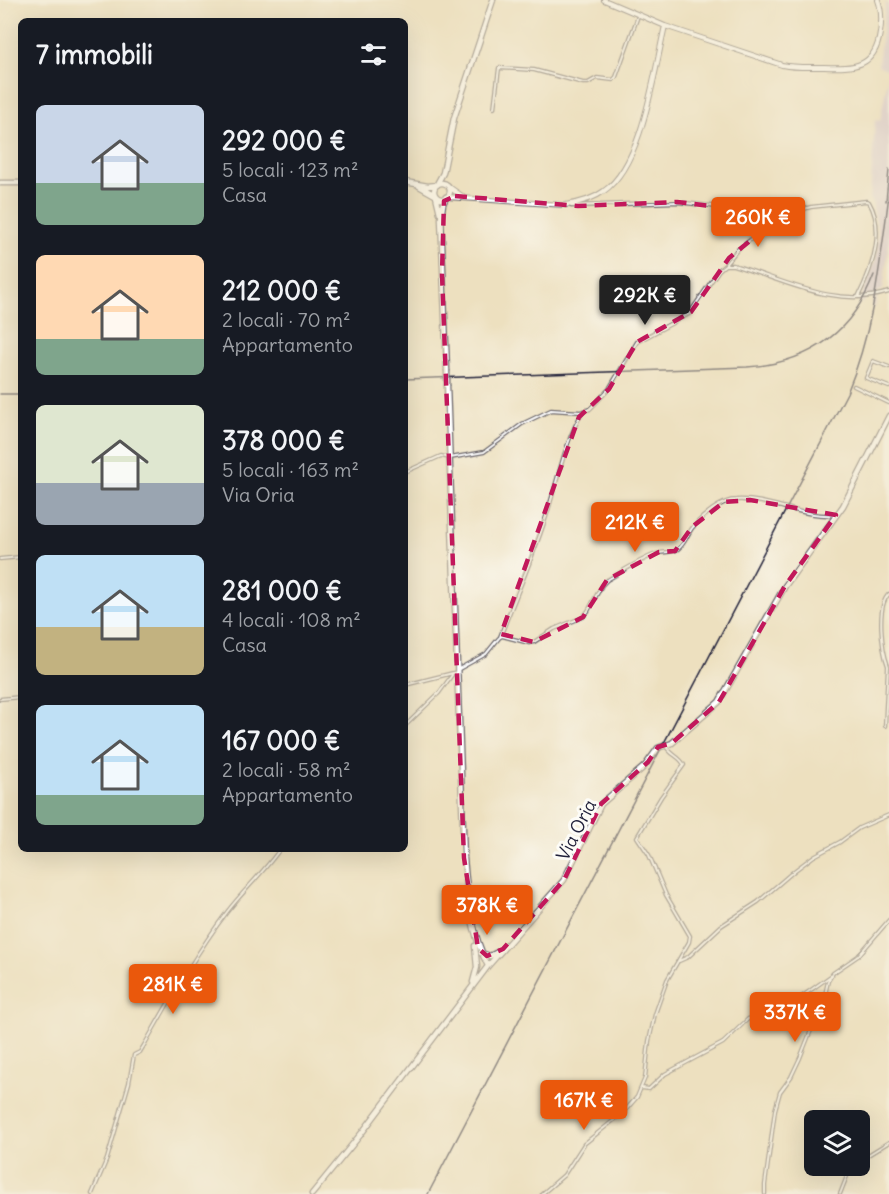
<!DOCTYPE html>
<html lang="it">
<meta charset="utf-8">
<style>
body{margin:0;font-family:Delius,sans-serif;background:#242831;color:#f1f3f6;height:100vh;display:flex;flex-direction:column;font-size:22px;white-space:nowrap}
*{box-sizing:border-box;margin:0}
p{font-size:20px;color:#9ea1a6}
.icon{flex:none;width:33px;height:33px;fill:none;stroke:currentColor;stroke-width:2;stroke-linecap:round;stroke-linejoin:round}
.map{position:relative;flex:1;overflow:hidden}
.drawer{position:absolute;left:18px;top:18px;width:390px;height:834px;display:flex;flex-direction:column;background:#171b24;border-radius:9px;box-shadow:0 6px 24px #0002}
.drawer>*{flex:none}
.tools{position:absolute;left:804px;top:1110px;display:grid;gap:12px}
.tools a{display:grid;place-items:center;width:66px;height:66px;border-radius:9px;background:#171b24;box-shadow:0 6px 24px #0002;font-size:30px}
.price{position:absolute;translate:-50% -51px;padding:0 14px;border-radius:6px;background:#ea580c;color:#fff;font-size:20px;line-height:39px;filter:drop-shadow(0 2px 3px #0008)}
.price::after{content:'';position:absolute;left:50%;top:36px;width:18px;height:14px;margin-left:-9px;background:inherit;clip-path:polygon(0 0,100% 0,50% 100%)}
.price.on{background:#222;color:#fff}
ul{padding:0;list-style:none}
li{display:flex;align-items:center;gap:18px;height:150px;padding:0 18px}
li span{display:grid;place-items:center;flex:none;width:168px;height:120px;border-radius:9px;color:#555}
li>.icon{margin-inline-start:auto}
span .icon{width:72px;height:72px;fill:#fffc;stroke-width:1}
li b{font-size:26px}
h2{display:flex;justify-content:space-between;align-items:center;height:72px;padding:0 18px;font-size:26px}
.map>svg:first-child{display:block}
.industrial{fill:#cdbed2}
.lines{fill:none;stroke-linecap:round;stroke-linejoin:round}
.minor-casing{stroke:#696469;stroke-width:4.5}
.tertiary-casing{stroke:#696469;stroke-width:6}
.secondary-casing{stroke:#696469;stroke-width:7}
.minor{stroke:#fff;stroke-width:2}
.tertiary{stroke:#fff;stroke-width:4}
.secondary{stroke:#fff;stroke-width:4.5}
.rail{stroke:#22223b;stroke-width:1.5}
.secondary-bridge-casing{stroke:#696469;stroke-width:7;stroke-linecap:butt}
.secondary-bridge{stroke:#fff;stroke-width:4.5}
.marked{fill:none;stroke:#c2185b;stroke-width:4.5;stroke-dasharray:12 8;stroke-linejoin:round}
.labels{text-anchor:middle;dominant-baseline:central;stroke-width:6;stroke-linejoin:round;paint-order:stroke}
.street-label{font-size:18px;fill:#22223b;stroke:#fdfcf7}
</style>
<div class="map">
<svg width="889" height="1194" viewBox="0 0 889 1194">
<rect width="100%" height="100%" fill="#fdfcf7"/>
<filter id="ink" filterUnits="userSpaceOnUse"><feTurbulence type="fractalNoise" baseFrequency=".0167" numOctaves="2"/><feDisplacementMap in="SourceGraphic" scale="12" xChannelSelector="R" yChannelSelector="G"/><feConvolveMatrix kernelMatrix="1 2 1 2 8 2 1 2 1" color-interpolation-filters="sRGB"/></filter>
<filter id="wash" filterUnits="userSpaceOnUse"><feTurbulence type="fractalNoise" baseFrequency=".008" numOctaves="4" result="noise"/><feDisplacementMap in="SourceGraphic" scale="24" xChannelSelector="R" yChannelSelector="G"/><feGaussianBlur stdDeviation="1.35" result="paint"/><feColorMatrix in="noise" values="0 0 0 0 0 0 0 0 0 0 0 0 0 0 0 0 0 1.4 0 .05"/><feComposite in="paint" operator="in"/></filter>
<g filter="url(#wash)">
<rect width="100%" height="100%" fill="#ede0bf"/>
<path class="industrial" d="M886,2l3,3v65l-11,-5z
M889,72v170l-6,48 -5,2 -3,16 -3,-1 2,-10 -8,1 -3,5 -4,-1 17,-44 2,-25 -6,-32 -2,-1 5,-80 5,1z"/>
</g>
<g filter="url(#ink)">
<g class="lines">
<defs>
<path id="minor" d="M494,108l5,-40 35,2 49,13h5l9,-5 16,2 3,-3 22,-61
M571,206l106,-4 43,5 44,13 47,-13 55,-6 3,1c17,29 3,67 -11,95
M725,265l12,-15 25,-19 2,-11
M889,367l-16,-6 -7,17 23,9
M854,386l35,17
M405,472l36,-16 9,2 34,-6 38,-28 29,-14 30,2 9,-3 19,-20 28,-47 52,-28 30,-44 6,-5h8c51,15 102,44 156,27
M0,559l21,-2
M500,637c15,-39 32,-77 45,-117 10,-29 21,-84 38,-108
M457,670l29,-16 13,-16 3,-2 27,7 5,-1 20,-13 29,-12 5,-6 14,-26 5,-5c16,-9 32,-20 49,-26 7,-3 15,0 22,-5 8,-6 9,-15 15,-22 10,-11 28,-27 43,-27 34,-2 65,18 100,15
M405,685l52,-13
M0,699l21,-2
M405,726l34,-33 13,-18
M885,726l3,-60c-6,-16 -12,-60 1,-72
M679,961l9,-4 33,-31 37,-24 36,-31 20,-15 26,-14 19,-14 30,-13
M642,1088l7,1 16,-15 58,-31 25,-24 39,-12 45,-32
M860,1160l29,-18
M92,1194l15,-35 22,-76 5,-28 6,-3 6,-10c25,-44 50,-89 81,-130 17,-22 37,-40 53,-63
M542,1194l22,-19 20,-31 40,-32 13,-15 8,-19 4,-37 6,-27 12,-34 22,-38 1,-6 -24,-41 -17,-40 -12,-18 24,-40 23,-32c-4,-9 -14,-10 -18,-19
M765,1194v-9l10,-75 5,-18 11,-15 9,-19 25,-63 3,-14 5,-8 25,-17 31,-36
M840,1194l11,-28"/>
<path id="tertiary" d="M604,0l61,26 117,39c14,3 28,2 42,2 30,1 51,1 56,-34 2,-12 2,-22 -2,-33
M449,187l13,9
M447,197l118,8c14,-2 27,-5 39,-14 39,-27 50,-119 61,-165"/>
<path id="secondary" d="M405,182l23,4 9,-1
M0,183h21
M434 191a8 8 0 1 1 16 0a8 8 0 1 1-16 0Z
M437,184l6,-11 11,-55 39,-118
M419,186l16,9
M436,196l4,17
M446,197l-3,7 -2,14 6,152
M447,386l17,472c3,37 7,75 24,108
M481,953l9,3 8,-4
M473,982l4,-15 -2,-21
M312,1194l49,-60 127,-168 76,-86 37,-76 44,-38 13,-18 14,-5 47,-41 66,-116 58,-80 46,-90"/>
</defs>
<use href="#minor" class="minor-casing"/>
<use href="#tertiary" class="tertiary-casing"/>
<use href="#secondary" class="secondary-casing"/>
<use href="#minor" class="minor"/>
<use href="#tertiary" class="tertiary"/>
<use href="#secondary" class="secondary"/>
<path class="rail" d="M886,201l3,-31
M405,379l342,-12c62,-4 105,-34 127,-92
M0,394h21
M428,1194l419,-801c27,-64 33,-130 42,-198"/>
<defs>
<path id="secondary-bridge" d="M447,370v16"/>
</defs>
<use href="#secondary-bridge" class="secondary-bridge-casing"/>
<use href="#secondary-bridge" class="secondary-bridge"/>
</g>
</g>
<path d="M0 0H889V1194H0ZM455,196l123,10 99,-4 43,5 44,13 -2,11 -33,27 -38,54 -54,30 -28,47 -30,28 -78,217 33,8 49,-25 24,-37 52,-28 16,-1 17,-24 32,-25 26,-2 86,15 -51,71 -66,116 -47,41 -14,4 -10,15 -47,42 -37,76 -61,69 -16,7 -9,-8 -14,-90 -22,-584 2,-73z" fill="#ede0bf" fill-opacity=".55" fill-rule="evenodd"/>
<path class="marked" d="M455,196l123,10 99,-4 43,5 44,13 -2,11 -33,27 -38,54 -54,30 -28,47 -30,28 -78,217 33,8 49,-25 24,-37 52,-28 16,-1 17,-24 32,-25 26,-2 86,15 -51,71 -66,116 -47,41 -14,4 -10,15 -47,42 -37,76 -61,69 -16,7 -9,-8 -14,-90 -22,-584 2,-73z"/>
<g class="labels">
<g class="street-label">
<text transform="translate(576 830) rotate(-63)">Via Oria</text>
</g>
</g>
</svg>
<div class="tools">
<a><svg class="icon" aria-label="layers" viewBox="0 0 24 24"><path d="M12 4l9 5-9 5-9-5zM3 14l9 5 9-5"/></svg></a>
</div>
<b class="price" style="left:758px;top:248px">260K €</b>
<b class="price on" style="left:645px;top:326px">292K €</b>
<b class="price" style="left:635px;top:553px">212K €</b>
<b class="price" style="left:487px;top:936px">378K €</b>
<b class="price" style="left:173px;top:1015px">281K €</b>
<b class="price" style="left:795px;top:1043px">337K €</b>
<b class="price" style="left:584px;top:1131px">167K €</b>
<section class="drawer">
<h2>7 immobili<svg class="icon" aria-label="filters" viewBox="0 0 24 24"><path d="M4 7h16M4 17h16"/><circle cx="9" cy="7" r="2"/><circle cx="15" cy="17" r="2"/></svg></h2>
<ul>
<li><span style="background:linear-gradient(#c9d6e8 65%,#7fa58c 0)"><svg class="icon" aria-label="home" viewBox="0 0 24 24"><path d="M3 11l9-7 9 7M6 9v11h12V9"/></svg></span><div><b>292 000 €</b><p>5 locali · 123 m²</p><p>Casa</p></div></li>
<li><span style="background:linear-gradient(#ffd9b3 70%,#7fa58c 0)"><svg class="icon" aria-label="home" viewBox="0 0 24 24"><path d="M3 11l9-7 9 7M6 9v11h12V9"/></svg></span><div><b>212 000 €</b><p>2 locali · 70 m²</p><p>Appartamento</p></div></li>
<li><span style="background:linear-gradient(#dfe7d0 65%,#9aa5b1 0)"><svg class="icon" aria-label="home" viewBox="0 0 24 24"><path d="M3 11l9-7 9 7M6 9v11h12V9"/></svg></span><div><b>378 000 €</b><p>5 locali · 163 m²</p><p>Via Oria</p></div></li>
<li><span style="background:linear-gradient(#bfe0f5 60%,#c2b280 0)"><svg class="icon" aria-label="home" viewBox="0 0 24 24"><path d="M3 11l9-7 9 7M6 9v11h12V9"/></svg></span><div><b>281 000 €</b><p>4 locali · 108 m²</p><p>Casa</p></div></li>
<li><span style="background:linear-gradient(#bfe0f5 75%,#7fa58c 0)"><svg class="icon" aria-label="home" viewBox="0 0 24 24"><path d="M3 11l9-7 9 7M6 9v11h12V9"/></svg></span><div><b>167 000 €</b><p>2 locali · 58 m²</p><p>Appartamento</p></div></li>
</ul>
</section>
</div>
